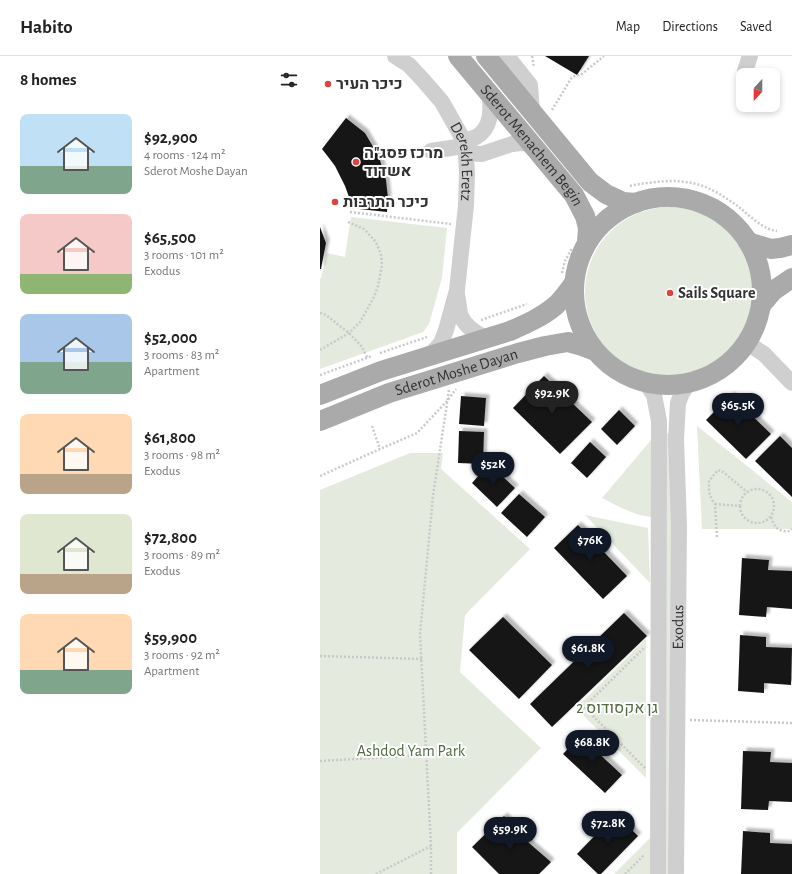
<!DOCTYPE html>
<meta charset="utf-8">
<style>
body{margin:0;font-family:"Alegreya Sans",Heebo,sans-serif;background:#f2f2f2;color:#222;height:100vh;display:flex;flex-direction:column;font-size:15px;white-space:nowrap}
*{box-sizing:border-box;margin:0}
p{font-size:13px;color:#767676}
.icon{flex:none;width:22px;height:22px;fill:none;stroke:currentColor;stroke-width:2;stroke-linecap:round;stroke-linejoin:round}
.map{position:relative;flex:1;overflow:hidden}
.details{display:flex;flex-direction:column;background:#fff;width:320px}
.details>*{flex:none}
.needle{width:26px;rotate:201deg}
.fabs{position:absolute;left:416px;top:12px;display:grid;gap:8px}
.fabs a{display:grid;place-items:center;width:44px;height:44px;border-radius:8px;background:#fff;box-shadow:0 2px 6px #0003;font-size:20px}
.price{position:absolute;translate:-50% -34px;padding:0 9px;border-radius:14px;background:#111827;color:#fff;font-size:13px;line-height:26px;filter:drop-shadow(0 1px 2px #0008)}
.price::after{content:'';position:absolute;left:50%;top:24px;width:12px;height:9px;margin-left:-6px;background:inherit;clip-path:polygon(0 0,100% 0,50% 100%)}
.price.selected{background:#222;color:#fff}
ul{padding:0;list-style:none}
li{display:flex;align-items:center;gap:12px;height:100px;padding:0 20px}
li span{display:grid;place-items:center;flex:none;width:112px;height:80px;border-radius:8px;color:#555}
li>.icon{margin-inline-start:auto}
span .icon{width:48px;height:48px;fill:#fffc;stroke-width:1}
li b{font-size:17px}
h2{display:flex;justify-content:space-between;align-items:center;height:48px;padding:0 20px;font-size:17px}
header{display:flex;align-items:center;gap:24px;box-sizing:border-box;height:56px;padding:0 20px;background:#fff;border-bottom:1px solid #e0e0e0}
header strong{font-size:19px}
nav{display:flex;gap:22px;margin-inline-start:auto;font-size:14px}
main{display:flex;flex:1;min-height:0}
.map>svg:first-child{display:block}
.green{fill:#e4eade}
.building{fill:#191919;filter:url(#shadow)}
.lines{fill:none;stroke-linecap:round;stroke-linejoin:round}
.path{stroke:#c9c9c9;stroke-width:2.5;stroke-dasharray:2 2;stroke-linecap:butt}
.minor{stroke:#cfcfcf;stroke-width:16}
.major{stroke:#aaa;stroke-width:20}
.poi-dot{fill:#dc4441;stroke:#fff;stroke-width:1.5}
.labels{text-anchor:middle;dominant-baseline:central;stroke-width:4;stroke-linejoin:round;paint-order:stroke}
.poi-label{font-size:16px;font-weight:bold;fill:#323232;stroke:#fff;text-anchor:start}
.street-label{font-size:16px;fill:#323232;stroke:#fff}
.park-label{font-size:16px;fill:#516c41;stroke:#fff}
</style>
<header>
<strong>Habito</strong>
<nav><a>Map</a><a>Directions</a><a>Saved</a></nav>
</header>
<main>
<section class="details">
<h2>8 homes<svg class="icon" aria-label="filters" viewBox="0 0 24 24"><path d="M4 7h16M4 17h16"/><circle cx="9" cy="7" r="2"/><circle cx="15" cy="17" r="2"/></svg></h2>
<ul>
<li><span style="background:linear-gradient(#bfe0f5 65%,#7fa58c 0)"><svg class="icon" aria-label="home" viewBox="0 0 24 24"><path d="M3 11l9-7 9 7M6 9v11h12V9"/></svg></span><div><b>$92,900</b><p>4 rooms · 124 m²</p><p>Sderot Moshe Dayan</p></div></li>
<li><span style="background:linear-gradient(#f6c9c9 75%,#8fb573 0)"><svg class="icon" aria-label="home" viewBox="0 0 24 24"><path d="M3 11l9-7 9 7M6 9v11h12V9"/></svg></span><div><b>$65,500</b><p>3 rooms · 101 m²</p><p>Exodus</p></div></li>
<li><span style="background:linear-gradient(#a9c7e8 60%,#7fa58c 0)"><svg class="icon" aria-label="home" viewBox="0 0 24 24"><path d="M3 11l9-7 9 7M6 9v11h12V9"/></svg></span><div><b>$52,000</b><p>3 rooms · 83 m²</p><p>Apartment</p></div></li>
<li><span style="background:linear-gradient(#ffd9b3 75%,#b9a48a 0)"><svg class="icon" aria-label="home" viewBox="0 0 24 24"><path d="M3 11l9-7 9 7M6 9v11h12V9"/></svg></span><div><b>$61,800</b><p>3 rooms · 98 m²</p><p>Exodus</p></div></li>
<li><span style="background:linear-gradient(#dfe7d0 75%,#b9a48a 0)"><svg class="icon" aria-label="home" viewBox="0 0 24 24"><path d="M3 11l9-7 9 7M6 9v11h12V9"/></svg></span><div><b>$72,800</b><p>3 rooms · 89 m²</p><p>Exodus</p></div></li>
<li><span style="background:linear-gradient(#ffd9b3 70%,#7fa58c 0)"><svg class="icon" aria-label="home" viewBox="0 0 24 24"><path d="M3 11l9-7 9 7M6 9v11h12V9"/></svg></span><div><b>$59,900</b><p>3 rooms · 92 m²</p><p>Apartment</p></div></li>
</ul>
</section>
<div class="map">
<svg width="472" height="818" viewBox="0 0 472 818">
<defs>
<filter id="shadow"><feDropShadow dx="3.5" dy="-3.5" stdDeviation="1" flood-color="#0004"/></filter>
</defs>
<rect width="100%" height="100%" fill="#fff"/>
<path class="green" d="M265 236a85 85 0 1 1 170 0a85 85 0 1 1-170 0Z
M31,161l96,11 -5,50 -13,46 -6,8 -103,37v-90l1,-1 6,-25 18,4z
M377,370l95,76v27h-90z
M350,377l6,441h-15l4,-440z
M332,383l-1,78c-18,-2 -33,-11 -49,-19z
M90,397h33l-2,16 89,80 -65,66 -5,57 81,76 -84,85v41h-137v-384z
M265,459l63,13 2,55z
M326,583v139l-70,-70z
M332,780v38h-38z"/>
<path class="building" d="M225,0h44l-12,19z
M26,62l19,15 14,24 7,23 2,18 -1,14 -37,-4 -1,-11 -4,-11 -10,-20 -6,-8 -7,-9z
M0,171l6,16 -5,26h-1z
M224,320l48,46 -32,32 -47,-46z
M411,339l40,39 -25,25 -40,-39z
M141,340l25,2 -2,28 -25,-2z
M299,354l16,16 -18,19 -16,-16z
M139,375l25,1 -1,32 -25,-1z
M460,380l12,12v49l-37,-36z
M270,386l16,15 -19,21 -16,-15z
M169,408l26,24 -18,19 -25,-24z
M199,438l26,23 -18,20 -26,-24z
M258,469l49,51 -24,23 -49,-51z
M422,502l27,2 -1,10 24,1v38l-25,-2 -1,10 -27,-2z
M304,557l23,23 -95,91 -22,-23z
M183,561l49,48 -33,34 -50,-49z
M420,579l26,2v10l26,1 -1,37 -27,-2v10l-26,-2z
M260,680l42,39 -17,18 -42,-39z
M423,695l28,1 -1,10 22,1v39l-23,-1 -1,9 -27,-1z
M296,758l22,22 -37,38h-3l-21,-20z
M184,760l25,27 22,19 -12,12h-40l-27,-27z
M423,775l27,2v10l22,1v30h-51z"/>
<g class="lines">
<path class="path" d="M212,0l2,11
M232,54l20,-33 10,-3 22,-18
M310,130l4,-1c19,-3 40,-6 58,-2 17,3 33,14 47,24 11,9 23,22 38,24
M30,156l101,12
M242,217l3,-12 7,-13
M0,257l6,2 23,18 13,14 5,10
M161,264l46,-16
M0,294l29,-17 11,-11 14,-25 4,-11 4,-21 -1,-10 -5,-13 -12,-13 -16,-7
M60,297l47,-16
M0,319l52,-19
M52,370l8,23
M0,420l60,-27 37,-16 30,-32 9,-12
M420 450a17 17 0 1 1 34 0a17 17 0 1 1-34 0Z
M395,448l25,2
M451,461c4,11 7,15 19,14l2,-2
M397,481l-2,-33 -3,-4 -3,-8v-11l9,-11 5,2 24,20
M0,600l102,3
M370,664l102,3
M0,705l107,-6
M325,712l-61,-61 61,-60
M56,818l55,-28
M111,818v-28l-11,-212 13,-138 16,-106
M305,818l19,-19"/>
<g class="minor">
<path id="s1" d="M75,0l14,9 14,15 19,22 22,39 2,12 1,21 -1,31 -9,85 -11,40 -5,13 -8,9 -7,4"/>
<path d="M187,0l23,29 2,27"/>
<path d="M425,15l5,-15"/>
<path d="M144,85c4,-1 8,-2 12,-4 16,-9 15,-27 14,-43"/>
<path d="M111,95l33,-5"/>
<path d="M146,97l16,1 30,-10 9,-1 11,1"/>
<path d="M137,238c1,6 2,14 3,20 4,11 15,19 26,24"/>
<path d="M427,287l17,11 28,29"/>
<path d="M326,327l8,12 5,26 -1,453"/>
<path id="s2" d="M356,818l3,-349 -3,-86 2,-36 4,-10 7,-10"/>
</g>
<g class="major">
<path id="s3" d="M138,0l116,139 11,21 3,12 -1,14"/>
<path d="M166,0l104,126 16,12 17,8 13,1"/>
<circle cx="348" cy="235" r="94"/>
<path d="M428,186l23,7 9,-1 12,-3"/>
<path d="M442,248l11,-13 19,-13"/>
<path d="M0,339l61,-24 129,-40c16,-7 32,-14 45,-25 7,-6 13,-15 19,-23"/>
<path id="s4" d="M0,365l69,-28 129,-40 27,-7 23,-4 11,3 16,6"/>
</g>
</g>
<g class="poi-dot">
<circle cx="8" cy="28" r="4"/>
<circle cx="36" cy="106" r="4"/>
<circle cx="15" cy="146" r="4"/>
<circle cx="350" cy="237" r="4"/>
</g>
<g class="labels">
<g class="poi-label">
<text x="16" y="28">כיכר העיר</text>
<text x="44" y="97">מרכז פסג"ה<tspan x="44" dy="18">אשדוד</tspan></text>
<text x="23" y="146">כיכר התרבות</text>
<text x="358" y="237">Sails Square</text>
</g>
<g class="street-label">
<text stroke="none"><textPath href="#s3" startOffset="116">Sderot Menachem Begin</textPath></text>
<text stroke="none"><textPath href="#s1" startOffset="131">Derekh Eretz</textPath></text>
<text stroke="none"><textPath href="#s4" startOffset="145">Sderot Moshe Dayan</textPath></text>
<text stroke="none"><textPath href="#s2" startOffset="247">Exodus</textPath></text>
</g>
<g class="park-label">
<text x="297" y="652">גן אקסודוס 2</text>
<text x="91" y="695">Ashdod Yam Park</text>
</g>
</g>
</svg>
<div class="fabs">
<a><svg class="needle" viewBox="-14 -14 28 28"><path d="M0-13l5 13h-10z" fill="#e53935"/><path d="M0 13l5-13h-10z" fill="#767676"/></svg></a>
</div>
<b class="price selected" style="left:232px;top:359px">$92.9K</b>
<b class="price" style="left:418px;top:371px">$65.5K</b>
<b class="price" style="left:173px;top:430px">$52K</b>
<b class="price" style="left:270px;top:506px">$76K</b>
<b class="price" style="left:268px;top:614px">$61.8K</b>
<b class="price" style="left:272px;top:708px">$68.8K</b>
<b class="price" style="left:288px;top:789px">$72.8K</b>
<b class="price" style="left:190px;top:795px">$59.9K</b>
</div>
</main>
